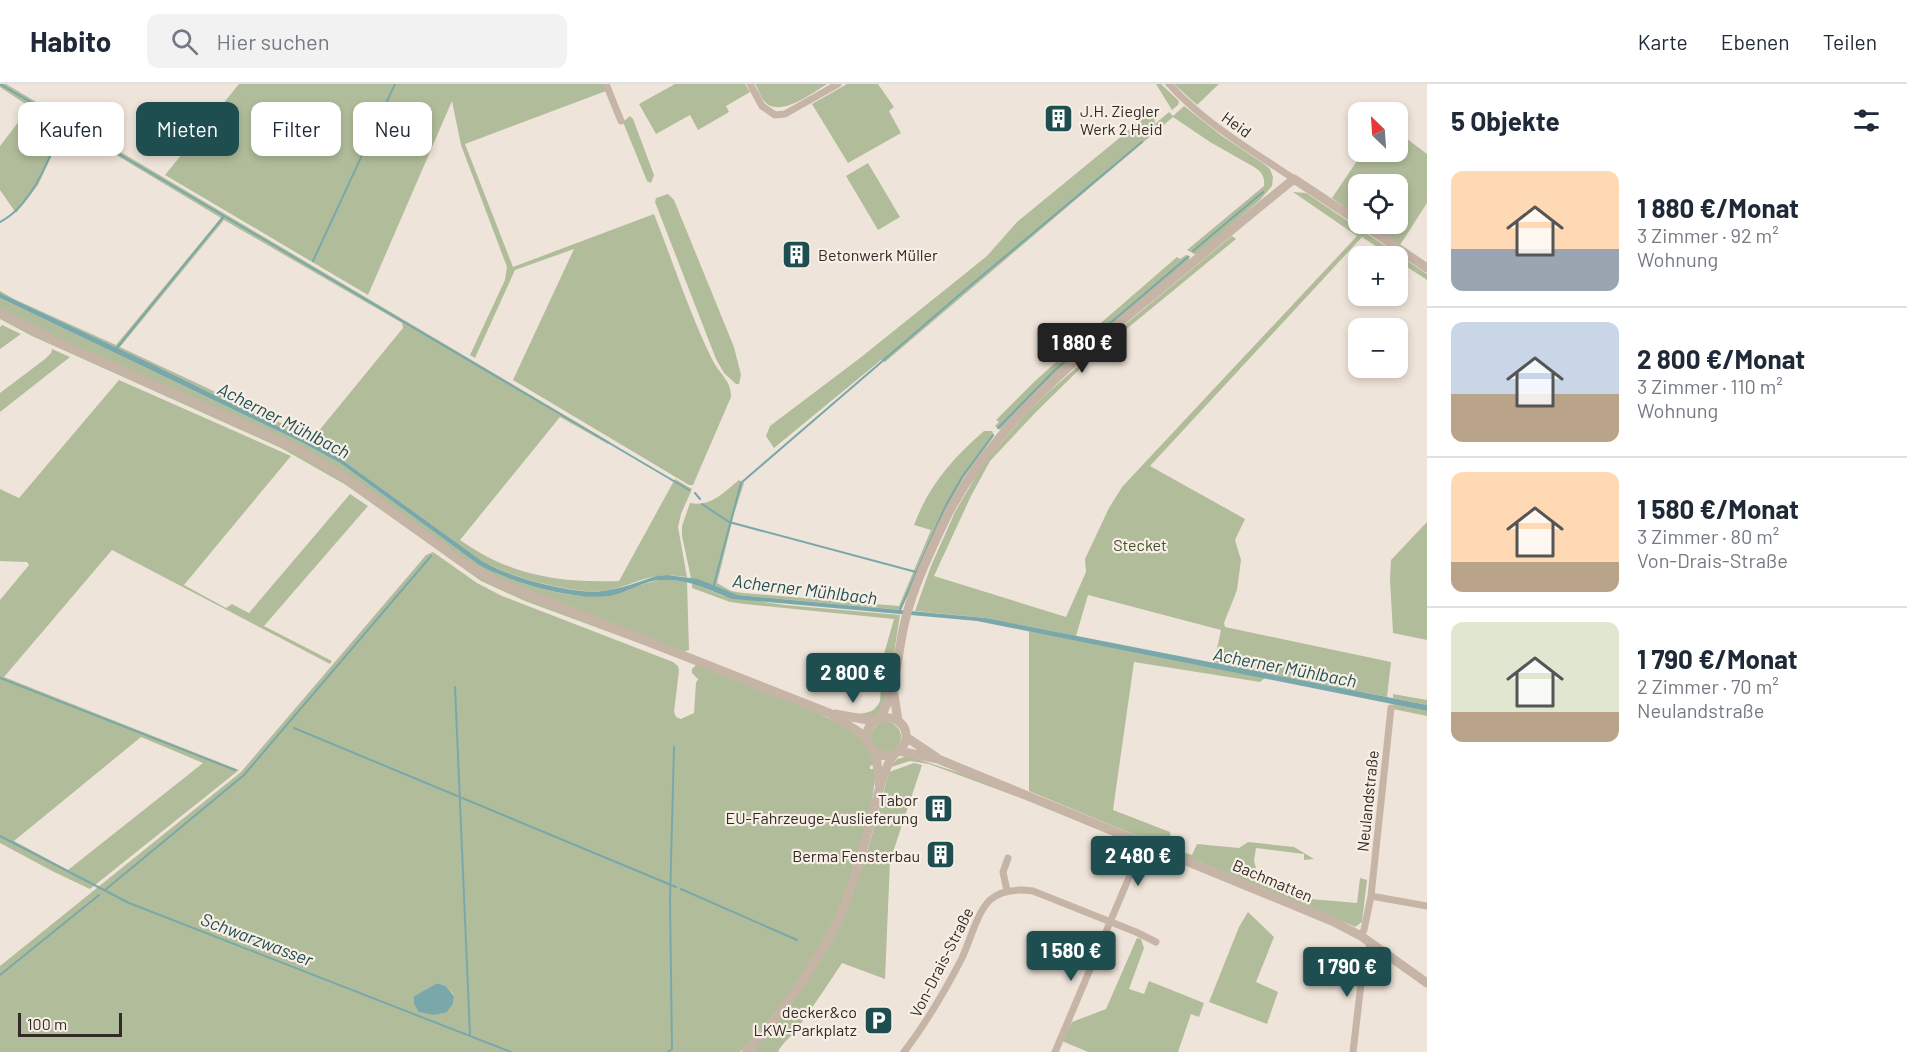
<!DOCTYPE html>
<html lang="de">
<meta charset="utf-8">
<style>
body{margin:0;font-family:Barlow,sans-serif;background:#f2f2f3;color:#1f2937;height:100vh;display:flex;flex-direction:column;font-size:22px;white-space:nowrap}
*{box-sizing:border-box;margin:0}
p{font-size:20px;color:#747a83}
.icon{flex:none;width:33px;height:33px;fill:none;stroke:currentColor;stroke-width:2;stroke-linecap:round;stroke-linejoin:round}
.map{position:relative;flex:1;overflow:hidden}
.details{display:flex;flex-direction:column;background:#fff;width:480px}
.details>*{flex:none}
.hud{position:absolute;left:18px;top:18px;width:570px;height:54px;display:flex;gap:12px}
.needle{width:39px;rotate:335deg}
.controls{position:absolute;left:1348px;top:18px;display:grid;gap:12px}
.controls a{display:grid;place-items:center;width:60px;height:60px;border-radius:12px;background:#fff;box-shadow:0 3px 9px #0003;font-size:30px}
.scale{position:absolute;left:18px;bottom:15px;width:104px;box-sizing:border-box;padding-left:6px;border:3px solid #332a26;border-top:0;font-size:16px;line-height:21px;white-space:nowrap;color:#332a26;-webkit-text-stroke:4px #f7efe5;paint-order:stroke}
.price{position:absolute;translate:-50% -51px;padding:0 14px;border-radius:6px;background:#1f4e51;color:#fff;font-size:20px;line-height:39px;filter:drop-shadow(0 2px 3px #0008)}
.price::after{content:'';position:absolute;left:50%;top:36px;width:18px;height:14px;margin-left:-9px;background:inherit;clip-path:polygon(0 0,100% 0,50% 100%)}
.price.on{background:#222;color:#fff}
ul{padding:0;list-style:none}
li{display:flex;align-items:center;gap:18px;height:150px;padding:0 24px}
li+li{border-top:2px solid #e0e1e3}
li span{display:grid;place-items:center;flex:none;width:168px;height:120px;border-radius:12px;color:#555}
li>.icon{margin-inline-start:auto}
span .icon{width:72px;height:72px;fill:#fffc;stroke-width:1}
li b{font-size:26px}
h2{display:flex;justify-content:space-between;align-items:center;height:72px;padding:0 24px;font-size:26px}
.pill{padding:0 21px;border-radius:12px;background:#fff;box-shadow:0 3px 9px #0003;font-size:21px;line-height:54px}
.pill.on{background:#1f4e51;color:#fff}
header{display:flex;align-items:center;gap:36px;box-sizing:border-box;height:84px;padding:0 30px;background:#fff;border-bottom:2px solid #e0e1e3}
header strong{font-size:28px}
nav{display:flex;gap:33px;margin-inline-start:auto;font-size:21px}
.search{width:420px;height:54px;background:#f2f2f3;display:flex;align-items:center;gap:15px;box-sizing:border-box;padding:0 21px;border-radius:12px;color:#747a83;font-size:22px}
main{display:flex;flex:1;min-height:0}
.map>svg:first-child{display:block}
.green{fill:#b1bd9a;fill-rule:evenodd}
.water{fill:#7aa8aa}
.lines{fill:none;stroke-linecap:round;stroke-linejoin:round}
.stream{stroke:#7aa8aa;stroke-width:2}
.minor{stroke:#c6b4a6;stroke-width:7}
.tertiary{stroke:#c6b4a6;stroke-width:9}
.labels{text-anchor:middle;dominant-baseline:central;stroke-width:4.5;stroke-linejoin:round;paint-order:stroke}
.poi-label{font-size:16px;fill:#332a26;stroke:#f7efe5;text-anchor:end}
.street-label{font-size:16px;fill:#332a26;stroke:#f7efe5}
.park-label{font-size:16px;fill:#434f2c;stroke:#f7efe5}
.water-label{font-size:18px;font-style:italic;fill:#1f4e51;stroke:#f7efe5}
</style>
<header>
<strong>Habito</strong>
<div class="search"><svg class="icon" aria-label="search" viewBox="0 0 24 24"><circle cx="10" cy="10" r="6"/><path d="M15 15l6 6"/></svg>Hier suchen</div>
<nav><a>Karte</a><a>Ebenen</a><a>Teilen</a></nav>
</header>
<main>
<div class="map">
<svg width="1427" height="968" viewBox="0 0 1427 968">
<rect width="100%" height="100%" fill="#efe4d9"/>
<path class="green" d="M0,0h6l604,358 -2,2 -48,-27 -100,123c51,36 99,43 159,41l56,-102 17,10 -11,25 -3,13 9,50c-9,-1 -19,-3 -28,-1 -20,2 -38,14 -57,15 -32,3 -92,-14 -120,-30l-148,-107 -184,-91 -150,-70v-2l14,8 102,46 105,-127 -153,-92 -3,1 -27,58 -22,28 -16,-23v-44l30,-39 -30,-20zM224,136l178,103 1,5 -90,110 -193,-91z
M239,0h371l-4,7 -141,53 48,123 141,-53c19,48 36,101 59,147 8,15 18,19 18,36l-38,88h-4l-176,-105 61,-131 -59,21 -40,88 -5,-3 35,-75 2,-13 -46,-122 -9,-44 -84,194 -203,-120z
M675,0h70l5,8 -24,14 3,6 -31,18 -8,-15 -34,19 -17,-30z
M755,0h72c-15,9 -48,35 -63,17 -4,-5 -6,-12 -9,-17z
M847,0h31l16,23 -5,4 12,22 -53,30 -36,-59z
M1156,0h5l18,17 -1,4 -6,5z
M1174,0h45l-22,21z
M1184,22l38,30 42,28 6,5 3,8 -1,9 -12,14 -64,55 -9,-5 77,-64c1,-9 -2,-14 -10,-19l-44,-25 -37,-25 -288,245 -4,-2 -107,88 -8,-12 4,-10 90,-68 127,-102 30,-34 128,-105h9l1,7 14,-12 4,4z
M630,32l3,3 21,56 -3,8 -4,-2 -24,-59z
M1398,48l29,22v49l-27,42 -33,-21h31v-40h-39v34l-27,-20 31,-46h35z
M868,79l32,54 -22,13 -32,-54z
M1293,108l13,1 121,81v6l-29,-19v-5h-7l-29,-19 -212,229 95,53 -10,21 6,20 -4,30 -13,33 1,4 166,35 -4,35 -173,-34 7,-33 -133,-35 -12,41 -90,-18 -71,-7 16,-45 24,-54 28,-48 44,-51 25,-24 75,-66 105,-87 4,3 -146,120 -54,53 -46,49 -19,35 -37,80 132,41 20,-45 -1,-13 24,-51 13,-21 235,-251z
M668,110l6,6 60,147 7,28 -2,9h-3l-12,-11 -8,-14 -61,-157 1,-4z
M1186,171l4,1 -1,4 -147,126 -42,44 -5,-4 4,-4 -3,-2 39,-39 45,-40 97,-84 3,2z
M0,214l301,144 39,21 139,102c26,14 80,32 110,31 23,0 44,-10 66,-15 10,-3 22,0 32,0l2,69 -6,2 -166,-64 -47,-25 -131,-94 -299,-139 -40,-21z
M0,232l283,129 37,19 201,132 161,63 -157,-58 -44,-20 -135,-96 -65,-37 -249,-112 -32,-17z
M2,241l19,9 -21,15v-22z
M52,265l18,8 -70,55v-19l45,-34 6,-6z
M119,296l172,76 -107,129 42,23 6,-4 17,9 101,-119 18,12 -104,120 68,35 -2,3 -218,-114 -108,127 235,93 -149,119 -36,-17 -54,-29v-243l29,-35 -2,-3 -27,-1v-72l19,9zM141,653l62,26 -135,107 -54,-29z
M984,347h8l2,5 -31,43 -17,31 -45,100 -163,-15 -47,-17 -9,-42v-10l8,-23c21,4 33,-10 49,-23l5,3 -10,31 -17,69 14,8 12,2 156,13 32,-76 -17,-5c15,-40 38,-66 70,-94z
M1427,438v118l-34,-7 -3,-54 1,-19z
M433,468l44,31 25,13 171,66 5,4 1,5 -5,41 2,5 5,2 13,-6 2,-30 2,-4 -6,-6v-4l5,-5 117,47 40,20 5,3 15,25 1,5 -5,2v3h5c0,27 -8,54 -16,80 -8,26 -16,53 -28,77 -24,45 -55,90 -91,126h-740v-86l241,-194 180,-211 5,-6zM437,899l9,3 8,9 -1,9 -6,8 -33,-16z
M692,499l31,13 62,9 115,10 -11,71 -8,27 -9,5 -15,-4c11,-1 18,-2 23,-13l4,-47 10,-35 -149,-15 -15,-2 -38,-14z
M1029,547l236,47 -5,4 -126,-20 -21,148 57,22 1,6 11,4 -3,9 13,4 5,-11 42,4 9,-6 46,5 20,12 -10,1v-6l-48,-6 -2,13 4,14 52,24 47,4 3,-25 7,2 -5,42 -7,5 -4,-2 -322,-134z
M1393,610l34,6v5l-34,-7z
M1393,620l34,7v5l-34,-7z
M871 653a15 15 0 1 1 30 0a15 15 0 1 1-30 0Z
M908,672l64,21 62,26 -105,-39 -19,-3 -19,6 6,-8z
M914,679l8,2 -32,96 -5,118 -43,-16c-15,23 -30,45 -46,67 -6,8 -14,13 -18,22h-26l94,-141 20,-55 23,-84z
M1248,828l26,25 -18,45 22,10 -11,32 -58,-22 30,-75z
M1137,854l4,1 3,9 -15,41 15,5 5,-13 55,22 -5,14 -8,-3 -13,38h-90l-26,-11 10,-19 34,-13z"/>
<path class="water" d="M0,209l150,70 184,91 148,107c27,16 90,34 121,30 18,-2 37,-10 54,-15l10,-1 31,4 40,16 248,23 401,79 40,8v6l-450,-90 -244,-22c-27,-9 -41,-20 -71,-19 -18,0 -35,13 -53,16 -36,5 -99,-14 -130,-31l-139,-102 -39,-21 -301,-144z
M437,899l9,3 8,10 -1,8 -6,8 -13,3 -15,-3 -5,-8v-8z"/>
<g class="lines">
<path class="stream" d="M0,0l689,406
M0,138c34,-17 50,-68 65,-100
M1193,167l70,-59
M313,177l82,-177
M116,265l108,-133
M998,344l57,-58 133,-113
M695,409l5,6
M702,420l27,18 187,50
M713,504l28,-105 224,-193 177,-148
M899,528l46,-105 17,-30 31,-42
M0,594l235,92
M455,603l15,348
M294,644l382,159
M0,752l129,67 382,149
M681,805l116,51
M105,806l139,-115 187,-219
M0,891l99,-80
M668,968l4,-3 -2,-148 4,-154"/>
<path class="minor" d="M606,0l15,37
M750,0l12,22 13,9 10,-1 53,-30
M1169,0c35,39 82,66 125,95
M1007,807l-4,-19 5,-14
M1371,812l56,10
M1361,852l3,-6 7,-34 20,-188
M904,968c23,-30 41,-61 58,-94 8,-17 15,-46 28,-58 12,-11 28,-11 43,-9l103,41 20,10
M1055,968l89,-210
M1353,968l10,-85 8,-25"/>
<path class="tertiary" d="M1362,140l65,44
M0,229l53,27 243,108 47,28 118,85 36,21 332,131 33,21 5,5
M893,604l5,33
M835,630l39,7
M880,634c17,-30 17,-64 25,-97 8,-34 25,-69 40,-101 48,-97 137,-166 219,-234 43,-35 86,-72 130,-107l65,43
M906,653l30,20
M899,667l39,8 394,162 29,15 66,47
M876,669l3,31
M746,968c35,-35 81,-102 99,-148 14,-36 23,-73 33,-110 3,-12 8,-28 15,-38 5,-7 12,-8 13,-18 2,-27 -41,-27 -39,0 1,14 14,20 26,17"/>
</g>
<defs>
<symbol id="building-square" viewBox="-11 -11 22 22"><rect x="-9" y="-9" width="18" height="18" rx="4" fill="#1f4e51" stroke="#f7efe5"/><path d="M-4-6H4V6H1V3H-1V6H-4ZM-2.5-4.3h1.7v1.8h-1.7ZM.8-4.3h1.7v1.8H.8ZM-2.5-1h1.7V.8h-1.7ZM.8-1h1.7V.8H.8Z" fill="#fff"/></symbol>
<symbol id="parking-square" viewBox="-11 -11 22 22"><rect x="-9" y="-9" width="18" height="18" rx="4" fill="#1f4e51" stroke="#f7efe5"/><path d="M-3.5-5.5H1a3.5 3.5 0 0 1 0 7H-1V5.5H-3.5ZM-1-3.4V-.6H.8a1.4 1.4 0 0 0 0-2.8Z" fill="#fff"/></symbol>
</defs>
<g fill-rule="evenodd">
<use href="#building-square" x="1042" y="18" width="33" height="33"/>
<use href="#building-square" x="780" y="154" width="33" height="33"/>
<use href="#building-square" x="922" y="708" width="33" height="33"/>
<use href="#building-square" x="924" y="754" width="33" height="33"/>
<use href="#parking-square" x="862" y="920" width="33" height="33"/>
</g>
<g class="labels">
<g class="poi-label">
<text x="1080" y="26" text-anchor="start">J.H. Ziegler<tspan x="1080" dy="18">Werk 2 Heid</tspan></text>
<text x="818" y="170" text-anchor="start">Betonwerk Müller</text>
<text x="918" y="715">Tabor<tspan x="918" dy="18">EU-Fahrzeuge-Auslieferung</tspan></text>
<text x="920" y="771">Berma Fensterbau</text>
<text x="857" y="927">decker&amp;co<tspan x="857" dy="18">LKW-Parkplatz</tspan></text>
</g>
<g class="street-label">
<text transform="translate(1237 40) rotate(36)">Heid</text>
<text transform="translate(1367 717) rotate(-84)">Neulandstraße</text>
<text transform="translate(1273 796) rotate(23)">Bachmatten</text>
<text transform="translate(941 878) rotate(-63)">Von-Drais-Straße</text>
</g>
<g class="park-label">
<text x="1140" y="460">Stecket</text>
</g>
<g class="water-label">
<text transform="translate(284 336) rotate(27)">Acherner Mühlbach</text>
<text transform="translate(805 505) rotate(7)">Acherner Mühlbach</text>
<text transform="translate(1285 583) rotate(11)">Acherner Mühlbach</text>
<text transform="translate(257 855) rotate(21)">Schwarzwasser</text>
</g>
</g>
</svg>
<div class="controls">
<a><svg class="needle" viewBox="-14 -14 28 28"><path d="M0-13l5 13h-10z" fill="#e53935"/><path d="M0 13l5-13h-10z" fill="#747a83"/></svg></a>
<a><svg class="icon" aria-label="locate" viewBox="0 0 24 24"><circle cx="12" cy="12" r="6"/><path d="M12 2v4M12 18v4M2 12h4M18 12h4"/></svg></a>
<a>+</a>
<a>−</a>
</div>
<div class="scale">100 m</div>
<b class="price on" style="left:1082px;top:290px">1 880 €</b>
<b class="price" style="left:853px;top:620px">2 800 €</b>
<b class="price" style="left:1138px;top:803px">2 480 €</b>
<b class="price" style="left:1071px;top:898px">1 580 €</b>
<b class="price" style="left:1347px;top:914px">1 790 €</b>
<div class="hud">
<a class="pill">Kaufen</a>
<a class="pill on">Mieten</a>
<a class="pill">Filter</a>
<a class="pill">Neu</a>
</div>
</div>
<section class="details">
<h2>5 Objekte<svg class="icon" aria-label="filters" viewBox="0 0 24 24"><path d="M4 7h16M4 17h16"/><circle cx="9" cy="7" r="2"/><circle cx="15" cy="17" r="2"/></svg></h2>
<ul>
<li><span style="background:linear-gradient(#ffd9b3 65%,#9aa5b1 0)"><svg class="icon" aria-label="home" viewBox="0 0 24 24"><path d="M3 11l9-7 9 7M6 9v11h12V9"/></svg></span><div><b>1 880 €/Monat</b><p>3 Zimmer · 92 m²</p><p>Wohnung</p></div></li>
<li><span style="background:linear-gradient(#c9d6e8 60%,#b9a48a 0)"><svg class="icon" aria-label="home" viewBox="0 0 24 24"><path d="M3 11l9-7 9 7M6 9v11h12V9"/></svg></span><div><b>2 800 €/Monat</b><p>3 Zimmer · 110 m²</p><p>Wohnung</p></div></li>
<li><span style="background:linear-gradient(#ffd9b3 75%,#b9a48a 0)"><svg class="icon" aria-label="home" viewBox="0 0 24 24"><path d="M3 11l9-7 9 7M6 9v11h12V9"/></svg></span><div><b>1 580 €/Monat</b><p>3 Zimmer · 80 m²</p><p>Von-Drais-Straße</p></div></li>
<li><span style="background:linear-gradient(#dfe7d0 75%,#b9a48a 0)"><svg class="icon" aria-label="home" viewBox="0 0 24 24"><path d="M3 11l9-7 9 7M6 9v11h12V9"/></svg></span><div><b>1 790 €/Monat</b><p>2 Zimmer · 70 m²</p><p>Neulandstraße</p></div></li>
</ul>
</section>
</main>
